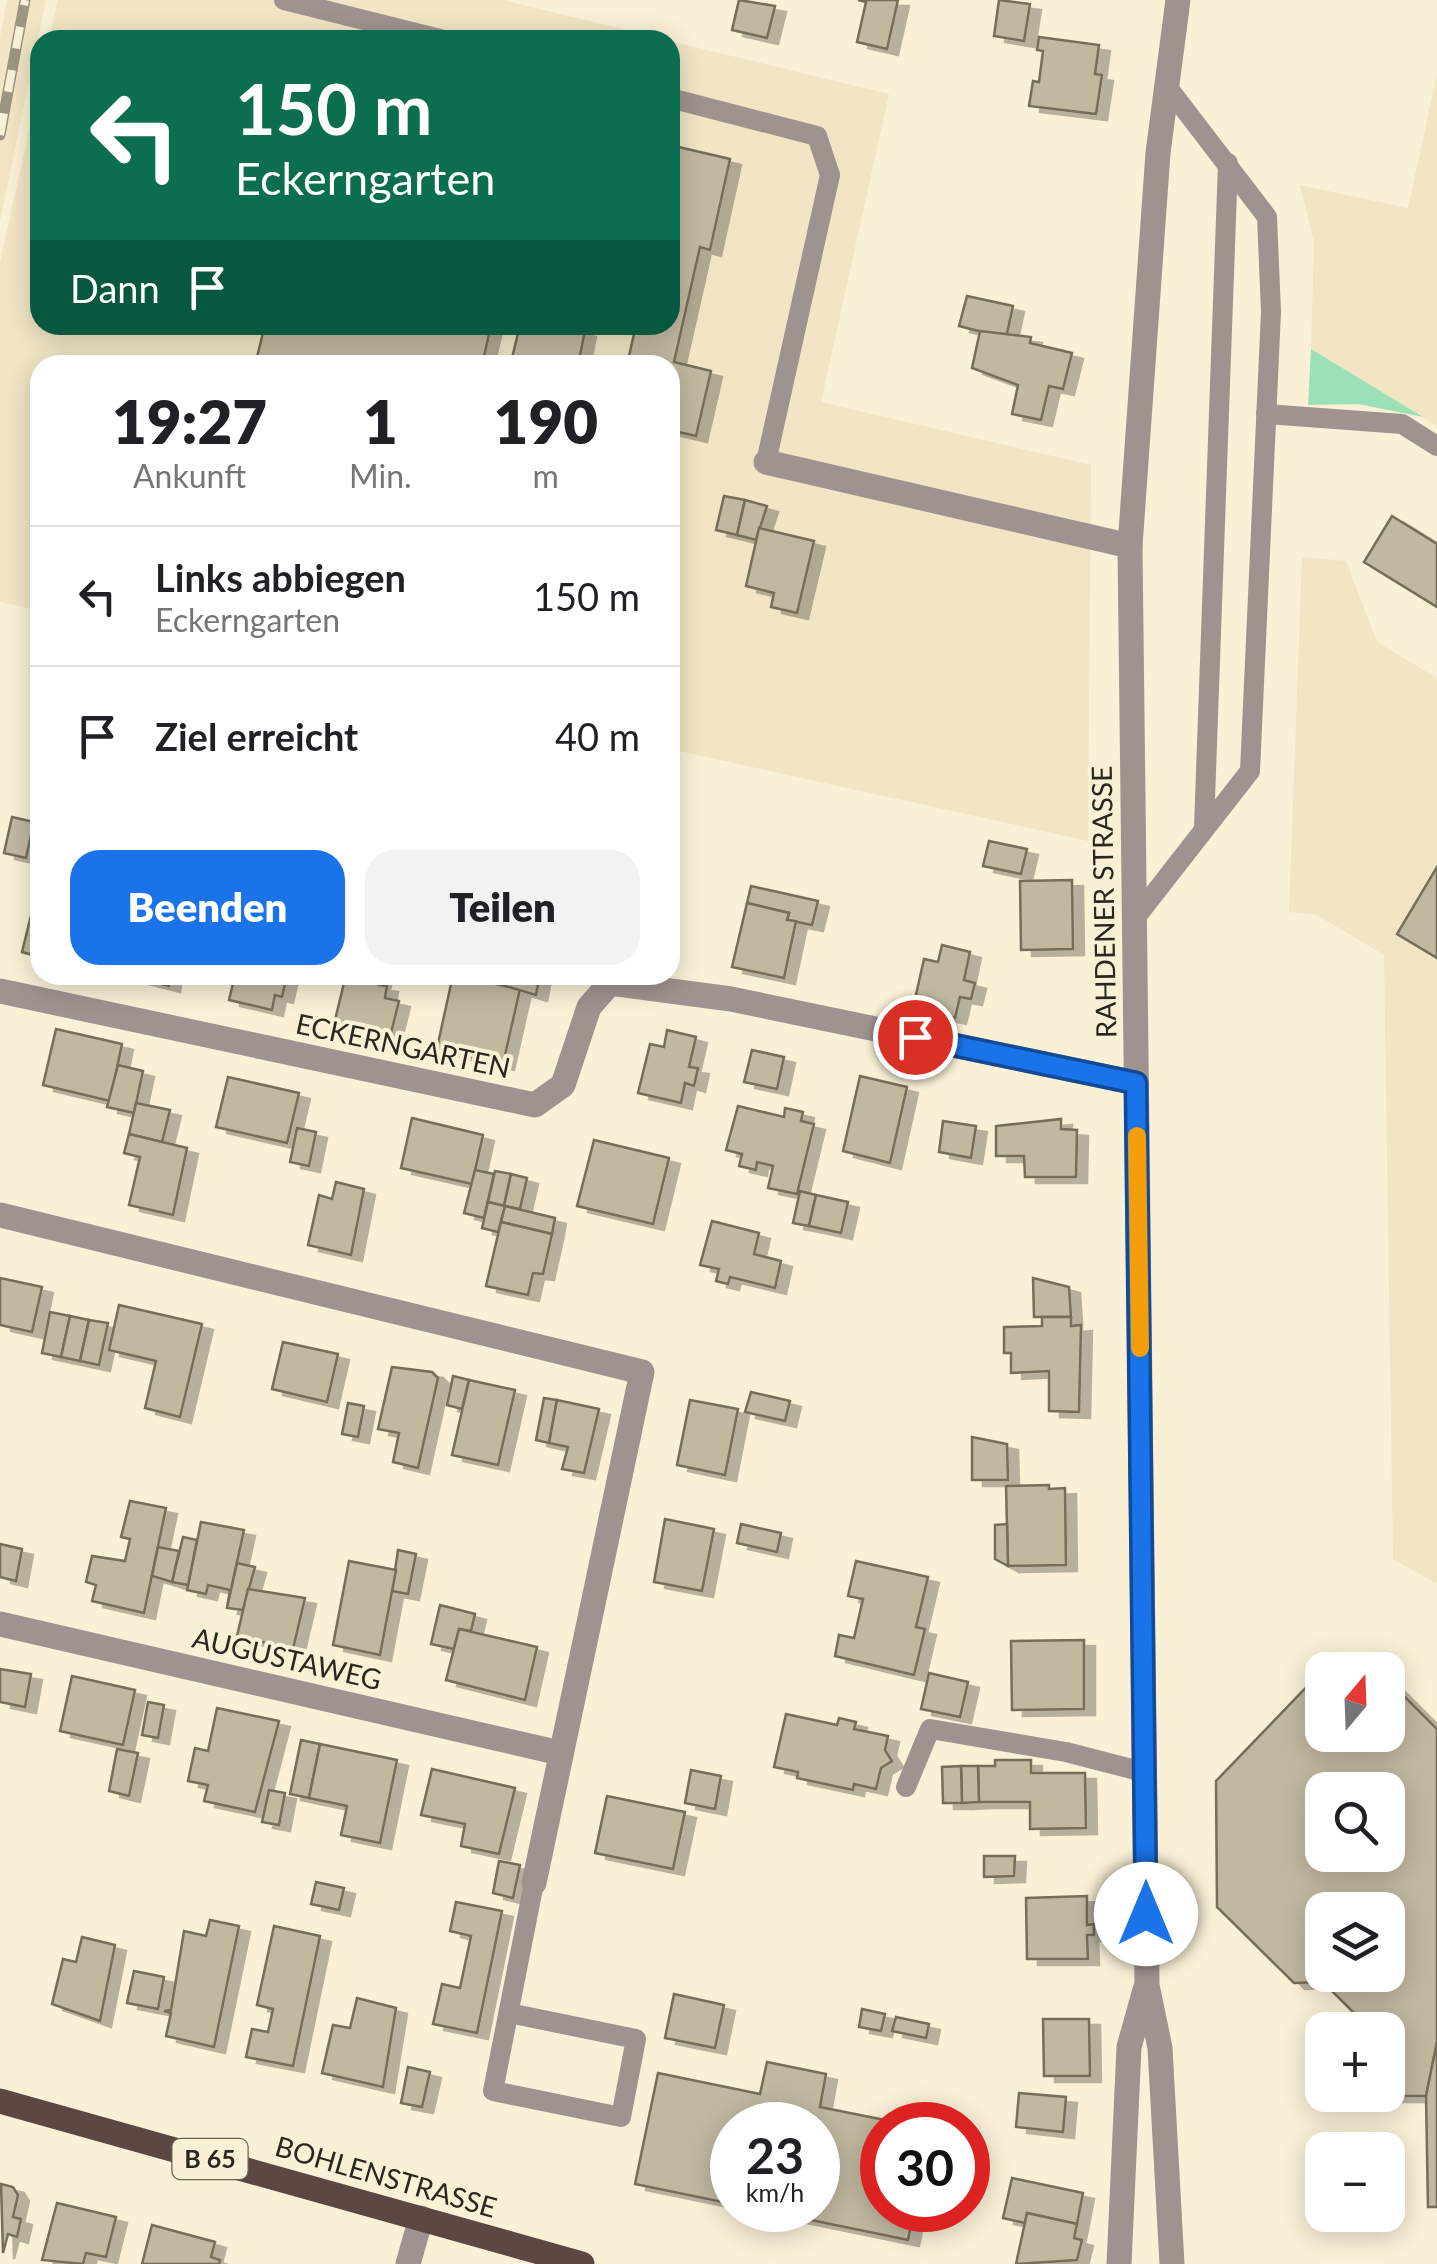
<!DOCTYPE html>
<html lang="de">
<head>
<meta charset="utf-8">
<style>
	:root { --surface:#fff; --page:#f2f2f2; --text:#202124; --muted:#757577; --line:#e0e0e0; --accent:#1a73e8 }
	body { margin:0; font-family:Lato,sans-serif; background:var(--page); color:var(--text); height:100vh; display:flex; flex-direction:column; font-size:38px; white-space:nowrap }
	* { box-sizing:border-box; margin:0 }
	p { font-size:32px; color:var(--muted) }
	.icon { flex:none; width:55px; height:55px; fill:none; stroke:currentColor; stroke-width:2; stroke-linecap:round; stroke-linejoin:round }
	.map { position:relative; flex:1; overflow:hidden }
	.details { position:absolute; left:30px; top:355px; width:650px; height:630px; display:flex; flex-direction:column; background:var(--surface); border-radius:30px; box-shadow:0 5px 25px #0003 }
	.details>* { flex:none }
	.guide { position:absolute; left:30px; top:30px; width:650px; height:305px; border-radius:30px; box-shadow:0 5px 25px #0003; background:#0b6e4f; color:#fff; overflow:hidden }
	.needle { width:65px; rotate:19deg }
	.controls { position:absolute; left:1305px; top:1652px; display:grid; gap:20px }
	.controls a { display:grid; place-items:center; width:100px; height:100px; border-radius:20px; background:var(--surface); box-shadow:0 5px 25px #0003; font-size:50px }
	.speed { position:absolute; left:710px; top:2102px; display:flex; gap:20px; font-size:50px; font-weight:700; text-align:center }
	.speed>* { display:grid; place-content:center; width:130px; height:130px; border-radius:50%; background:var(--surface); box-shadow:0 5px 25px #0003; line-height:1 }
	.speed small { font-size:25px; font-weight:400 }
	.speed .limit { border:15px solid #d22; background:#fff; color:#111 }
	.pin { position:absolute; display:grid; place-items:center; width:85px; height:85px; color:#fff; margin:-42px; border:5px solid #fff; border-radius:50%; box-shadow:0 2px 10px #0007 }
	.me { position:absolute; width:110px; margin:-55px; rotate:0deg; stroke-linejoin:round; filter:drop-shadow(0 0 8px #0008) }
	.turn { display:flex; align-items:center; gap:35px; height:210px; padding:0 40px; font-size:45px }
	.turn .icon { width:130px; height:130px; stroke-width:2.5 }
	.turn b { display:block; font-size:70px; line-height:85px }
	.then { display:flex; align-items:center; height:95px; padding:0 40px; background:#0003; gap:20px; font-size:38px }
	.eta { display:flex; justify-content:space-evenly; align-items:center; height:170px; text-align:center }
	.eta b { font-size:60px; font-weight:800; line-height:70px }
	.primary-button { display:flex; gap:20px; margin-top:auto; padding:20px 40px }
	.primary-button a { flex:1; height:115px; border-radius:30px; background:var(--accent); color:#fff; font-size:40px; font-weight:800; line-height:115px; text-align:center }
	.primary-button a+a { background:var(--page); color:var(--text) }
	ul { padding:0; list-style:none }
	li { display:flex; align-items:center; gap:30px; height:140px; padding:0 40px; border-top:2px solid var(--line) }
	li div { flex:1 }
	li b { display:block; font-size:38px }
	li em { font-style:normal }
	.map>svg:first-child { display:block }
</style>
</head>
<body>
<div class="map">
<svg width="1437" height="2264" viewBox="0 0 1437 2264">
	<defs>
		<filter id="shadow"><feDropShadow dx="11" dy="6" stdDeviation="0" flood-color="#0004"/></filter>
	</defs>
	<rect width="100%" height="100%" fill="#f9f0d6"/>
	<g fill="#f1e5c5">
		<polygon points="7,0 46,0 0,221 0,38"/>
		<polygon points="58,0 503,0 668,40 49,40"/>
		<polygon points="670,41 889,94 821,402 1091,465 1088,841 670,749 670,365 40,365 40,611 0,602 0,262 40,81 40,325 670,325"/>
		<polygon points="1437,74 1437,426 1311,349 1314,243 1300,185 1408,208"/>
		<polygon points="1302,557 1346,561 1377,642 1437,678 1437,1584 1393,1559 1384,955 1317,915 1289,912"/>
	</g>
	<polygon fill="#9ce1b6" points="1311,349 1423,417 1358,404 1308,405"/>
	<g fill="#c1b8a0" stroke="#766e58" stroke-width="2.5" fill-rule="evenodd" filter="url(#shadow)">
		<polygon points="739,0 775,6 767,38 732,30"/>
		<polygon points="858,0 898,0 887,49 857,42 866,2"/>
		<polygon points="999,0 1030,4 1024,41 994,36"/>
		<polygon points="1039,37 1099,45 1095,74 1102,75 1096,114 1029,106 1033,81 1039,82 1043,51 1037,50"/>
		<polygon points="670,145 730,159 710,250 700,247 674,362 711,371 696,436 670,430 670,365 627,365 636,325 670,325"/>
		<polygon points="967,296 1013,306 1006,338 959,326"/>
		<polygon points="265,325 489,325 491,326 482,365 255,365"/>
		<polygon points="520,325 558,325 585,331 578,365 541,365 512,358"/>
		<polygon points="980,331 1031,337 1030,343 1072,353 1063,389 1049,386 1041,420 1012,414 1018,385 972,368"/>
		<polygon points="724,496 745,500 737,535 716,530"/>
		<polygon points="745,500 767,506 756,540 737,535"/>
		<polygon points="1392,516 1437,544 1437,607 1364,562"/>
		<polygon points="759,528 814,541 797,613 771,607 774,593 746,586"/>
		<polygon points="12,817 34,822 26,858 4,853"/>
		<polygon points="989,841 1027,849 1021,874 983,866"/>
		<polygon points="1437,867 1437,958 1397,934"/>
		<polygon points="1072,880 1073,949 1021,950 1020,881"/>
		<polygon points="751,886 818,901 812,925 787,920 789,913 747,903"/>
		<polygon points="38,887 40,887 40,957 22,952"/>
		<polygon points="747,903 789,913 787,920 796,921 784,978 732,967"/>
		<polygon points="942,945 970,952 964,980 975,983 971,999 960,997 955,1018 913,1008 924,959 938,962"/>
		<polygon points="126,975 171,975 169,986"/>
		<polygon points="235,975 287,975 282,997 275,995 272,1010 229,1000"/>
		<polygon points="346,975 381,975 379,985 387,986 385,998 399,1001 390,1037 334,1024"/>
		<polygon points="453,975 520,989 503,1064 437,1048"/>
		<polygon points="497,975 540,975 536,995 495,983"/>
		<polygon points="56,1029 122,1044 110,1101 43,1085"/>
		<polygon points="667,1030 696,1037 689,1067 698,1068 694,1086 685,1083 681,1103 638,1093 650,1044 664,1047"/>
		<polygon points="752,1050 784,1057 777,1089 744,1082"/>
		<polygon points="118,1065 143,1071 134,1113 107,1107"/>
		<polygon points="860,1076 907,1087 890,1163 843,1151"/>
		<polygon points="228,1077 299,1093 287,1143 216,1127"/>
		<polygon points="136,1103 170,1110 162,1142 129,1134"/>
		<polygon points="738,1106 784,1117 785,1108 803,1112 801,1121 814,1124 797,1194 768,1188 773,1166 757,1162 756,1170 739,1166 742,1154 726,1150"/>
		<polygon points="412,1118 483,1135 472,1184 401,1168"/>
		<polygon points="1061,1119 1061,1129 1077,1130 1076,1177 1025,1177 1024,1156 996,1156 996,1126"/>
		<polygon points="943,1121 976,1126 971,1158 939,1152"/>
		<polygon points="297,1128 316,1132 309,1166 290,1162"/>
		<polygon points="129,1134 187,1148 173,1215 129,1205 140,1157 124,1153"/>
		<polygon points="594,1140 669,1158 653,1224 577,1206"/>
		<polygon points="475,1170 494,1174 484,1218 464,1213"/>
		<polygon points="495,1171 511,1174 504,1206 488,1202"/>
		<polygon points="511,1174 527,1178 520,1209 504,1206"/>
		<polygon points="336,1182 364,1189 351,1255 308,1245 319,1195 332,1199"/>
		<polygon points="800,1191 816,1195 809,1226 793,1223"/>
		<polygon points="816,1195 848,1202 841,1233 809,1226"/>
		<polygon points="488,1202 505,1206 498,1232 482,1228"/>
		<polygon points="505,1206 555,1218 552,1234 501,1222"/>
		<polygon points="712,1221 759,1233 754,1254 781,1261 775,1288 730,1277 728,1284 716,1281 719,1269 700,1265"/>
		<polygon points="501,1222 552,1234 543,1274 533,1273 528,1295 486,1286"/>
		<polygon points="0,1278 42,1287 32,1332 0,1325"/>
		<polygon points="1033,1278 1069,1287 1071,1317 1034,1317"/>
		<polygon points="119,1305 202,1324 180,1417 145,1408 156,1361 109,1350"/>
		<polygon points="50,1312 70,1316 61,1357 42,1353"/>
		<polygon points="70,1316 89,1320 80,1361 61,1357"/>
		<polygon points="1042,1317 1071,1317 1071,1326 1081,1325 1079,1412 1049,1411 1049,1371 1011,1373 1011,1353 1004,1353 1004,1327 1042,1326"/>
		<polygon points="89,1320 108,1323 99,1365 80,1361"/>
		<polygon points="283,1342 338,1354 327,1402 272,1389"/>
		<polygon points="392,1367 432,1372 438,1378 418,1468 393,1462 399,1433 378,1429"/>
		<polygon points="453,1376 469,1380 462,1409 447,1405"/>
		<polygon points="469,1380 515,1390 498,1465 452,1455"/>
		<polygon points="751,1392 790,1401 785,1421 745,1412"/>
		<polygon points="544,1398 557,1400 549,1443 536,1440"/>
		<polygon points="557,1400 599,1409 584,1473 562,1469 568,1447 549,1443"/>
		<polygon points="690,1400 738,1409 725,1475 677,1465"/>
		<polygon points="348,1403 364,1406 358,1437 342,1434"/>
		<polygon points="972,1437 1007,1444 1008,1480 972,1480"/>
		<polygon points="1049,1485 1049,1489 1065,1488 1066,1565 1008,1566 1006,1486"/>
		<polygon points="130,1501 166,1508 144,1613 92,1601 96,1585 86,1582 92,1556 125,1561 130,1539 121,1537"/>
		<polygon points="665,1519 714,1529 702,1591 654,1582"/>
		<polygon points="201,1522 244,1530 227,1608 230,1590 208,1585 206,1594 187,1590"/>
		<polygon points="741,1524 781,1533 777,1552 737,1543"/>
		<polygon points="1007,1524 1008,1566 995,1559 995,1525"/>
		<polygon points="183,1537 197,1540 188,1585 172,1582"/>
		<polygon points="0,1544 22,1549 16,1581 0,1577"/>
		<polygon points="158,1547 179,1551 172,1582 152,1576"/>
		<polygon points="398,1550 416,1554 408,1594 392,1591"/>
		<polygon points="349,1561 396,1570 380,1655 333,1645"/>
		<polygon points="856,1561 928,1577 916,1627 925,1629 914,1675 835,1656 839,1635 854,1638 863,1599 848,1596"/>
		<polygon points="237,1563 255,1567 243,1610 227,1608"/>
		<polygon points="248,1589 305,1598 293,1649 237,1636"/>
		<polygon points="440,1605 475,1614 471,1631 459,1629 454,1649 431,1644"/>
		<polygon points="459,1629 537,1647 525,1700 446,1680"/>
		<polygon points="1084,1640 1084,1709 1012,1710 1011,1641"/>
		<polygon points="0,1669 31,1674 25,1707 0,1702"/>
		<polygon points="929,1673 968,1682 960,1717 921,1709"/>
		<path d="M1320 1673 1322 1735H1388V1680L1437 1729V2042L1426 2096H1379L1388 2095V2030H1371L1323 1982 1294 1983 1217 1907 1216 1781ZM1322 1790H1388V1855H1322ZM1322 1910H1388V1975H1322Z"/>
		<polygon points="72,1676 135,1690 123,1745 60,1731"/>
		<polygon points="148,1702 164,1705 158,1738 142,1735"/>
		<polygon points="217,1708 279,1721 255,1812 204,1801 208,1785 188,1781 195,1748 208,1751"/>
		<polygon points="786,1714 837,1725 839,1718 856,1722 854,1729 888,1736 885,1750 892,1761 881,1768 876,1789 854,1784 853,1790 797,1778 798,1772 774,1767"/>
		<polygon points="301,1740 320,1744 309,1798 290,1794"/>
		<polygon points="320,1744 397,1760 380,1843 341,1835 347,1806 309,1798"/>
		<polygon points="117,1749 138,1753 129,1796 109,1791"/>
		<polygon points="995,1760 1031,1760 1031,1773 1085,1773 1086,1828 1030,1829 1030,1802 979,1802 978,1766 995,1766"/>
		<polygon points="961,1766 978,1766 979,1802 962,1803"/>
		<polygon points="961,1766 962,1803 943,1803 942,1767"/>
		<polygon points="432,1769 515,1788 499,1854 461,1846 465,1824 421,1815"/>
		<polygon points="691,1770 721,1776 715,1809 685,1803"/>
		<polygon points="269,1790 285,1793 279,1825 262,1822"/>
		<polygon points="607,1796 685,1812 673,1869 595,1853"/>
		<polygon points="984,1856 1015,1856 1014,1876 984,1877"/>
		<polygon points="499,1861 520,1865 513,1898 493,1893"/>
		<polygon points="316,1882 344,1888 339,1910 311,1904"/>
		<polygon points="1087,1896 1087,1925 1094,1924 1094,1935 1087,1935 1088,1959 1027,1959 1026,1898"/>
		<polygon points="456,1902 502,1911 477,2033 433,2024 442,1984 460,1988 471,1936 450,1931"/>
		<polygon points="210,1920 239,1926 214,2047 166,2036 171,2013 164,2011 171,2010 184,1931 206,1936"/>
		<polygon points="274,1926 320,1936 293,2066 246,2057 252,2029 268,2032 273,2009 257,2005"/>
		<polygon points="82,1937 115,1945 100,2021 52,2004 63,1959 76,1962"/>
		<polygon points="134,1971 164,1977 158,2009 127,2003"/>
		<polygon points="674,1994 724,2005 715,2048 665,2038"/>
		<polygon points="357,1998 396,2008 383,2087 322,2073 333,2025 350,2028"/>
		<polygon points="862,2009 885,2014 881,2031 859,2027"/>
		<polygon points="896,2017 929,2024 926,2038 892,2031"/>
		<polygon points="1043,2019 1089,2019 1090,2076 1044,2076"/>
		<polygon points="1437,2042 1437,2207 1428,2207 1426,2096"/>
		<polygon points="767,2062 826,2074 820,2107 910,2125 882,2125 882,2210 914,2210 908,2240 762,2210 818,2210 818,2125 732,2125 732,2204 635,2184 658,2073 760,2094"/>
		<polygon points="408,2067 430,2072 422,2107 401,2103"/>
		<polygon points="1019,2093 1066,2097 1063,2132 1016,2127"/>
		<polygon points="1012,2178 1083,2193 1077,2224 1027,2213 1025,2223 1003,2218"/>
		<polygon points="1,2184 13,2187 18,2195 13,2217 21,2219 17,2237 8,2234 3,2253"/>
		<polygon points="57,2203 116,2217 106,2257 86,2253 83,2264 42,2260"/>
		<polygon points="1027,2213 1077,2224 1074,2238 1082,2240 1077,2260 1016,2264"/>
		<polygon points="152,2225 215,2242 211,2257 220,2260 219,2264 142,2264"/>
	</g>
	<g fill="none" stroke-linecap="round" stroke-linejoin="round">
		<g stroke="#9f938f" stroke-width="20">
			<polyline points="284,0 444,40"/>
			<polyline points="670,98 817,136 830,175 766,462"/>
			<polyline points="1266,414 1402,424 1437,446"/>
			<polyline points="1204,827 1228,163"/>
			<polyline points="1136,917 1250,771 1271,312 1267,217 1166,85"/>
			<polyline points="906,1787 930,1729 1066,1752 1147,1773"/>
			<polyline points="509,2013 636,2039 621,2117 493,2091 534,1883"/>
		</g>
		<g stroke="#9f938f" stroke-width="25">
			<polyline points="766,462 1130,546"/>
			<polyline points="0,991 535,1105 563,1085 589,1007 610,983 731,999 1136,1083"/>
			<polyline points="0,1215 642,1372 534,1883"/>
			<polyline points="0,1624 560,1753"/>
			<polyline points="408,2264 421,2218"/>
			<polyline points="1119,2264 1129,2047 1145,1990"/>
			<polyline points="1172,2264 1160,2048 1147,1985 1130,546 1158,153 1178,0"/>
		</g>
		<polyline stroke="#5c4842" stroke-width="25" points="0,2101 582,2264"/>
		<defs>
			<polyline id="rail" points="0,135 25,0"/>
		</defs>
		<use href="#rail" stroke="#9b9582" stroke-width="11"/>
		<use href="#rail" stroke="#f9f0d6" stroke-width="8" stroke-dasharray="22" stroke-linecap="butt"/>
	</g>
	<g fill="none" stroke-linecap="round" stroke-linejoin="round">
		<defs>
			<polyline id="route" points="915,1037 1136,1083 1146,1914"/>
		</defs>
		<use href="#route" stroke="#114b97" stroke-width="25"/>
		<use href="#route" stroke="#1a73e8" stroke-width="18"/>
		<polyline stroke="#f59e0b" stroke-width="18" points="1137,1136 1140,1348"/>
	</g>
	<g text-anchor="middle" stroke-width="8" stroke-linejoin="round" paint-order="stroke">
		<rect fill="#f9f0d6" stroke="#686354" stroke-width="2.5" x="172.5" y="2139" width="75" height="40" rx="8"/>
		<g font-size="25" font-weight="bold" fill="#2a271d">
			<text x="210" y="2168">B 65</text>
		</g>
		<g font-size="28" fill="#2a271d" stroke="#f9f0d6">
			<text transform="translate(1104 902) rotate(-91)" y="10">RAHDENER STRASSE</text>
			<text transform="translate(403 1046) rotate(12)" y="10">ECKERNGARTEN</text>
			<text transform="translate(287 1659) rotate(13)" y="10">AUGUSTAWEG</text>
			<text transform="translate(386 2177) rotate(16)" y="10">BOHLENSTRASSE</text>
		</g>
	</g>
</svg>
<div class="controls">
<a><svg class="needle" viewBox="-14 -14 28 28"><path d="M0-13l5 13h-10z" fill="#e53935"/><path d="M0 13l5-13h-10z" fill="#757577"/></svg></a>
<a><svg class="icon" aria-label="search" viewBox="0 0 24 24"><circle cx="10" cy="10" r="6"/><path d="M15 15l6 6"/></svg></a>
<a><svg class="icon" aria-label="layers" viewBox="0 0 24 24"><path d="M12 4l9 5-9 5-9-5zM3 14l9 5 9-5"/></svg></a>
<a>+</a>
<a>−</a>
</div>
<div class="speed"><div>23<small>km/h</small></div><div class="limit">30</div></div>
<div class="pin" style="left:915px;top:1037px;background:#d93025"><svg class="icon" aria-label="arrive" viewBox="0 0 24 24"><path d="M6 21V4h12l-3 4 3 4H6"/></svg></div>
<svg class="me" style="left:1146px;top:1914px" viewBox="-20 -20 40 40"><circle r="19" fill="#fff"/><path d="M0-13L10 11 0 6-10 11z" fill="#1a73e8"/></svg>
<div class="guide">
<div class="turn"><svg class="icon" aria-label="left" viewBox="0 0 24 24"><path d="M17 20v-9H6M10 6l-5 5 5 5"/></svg><div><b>150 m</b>Eckerngarten</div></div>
<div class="then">Dann<svg class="icon" aria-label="arrive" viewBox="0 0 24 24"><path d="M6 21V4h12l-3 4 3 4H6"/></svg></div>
</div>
<section class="details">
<div class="eta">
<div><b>19:27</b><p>Ankunft</p></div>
<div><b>1</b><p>Min.</p></div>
<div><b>190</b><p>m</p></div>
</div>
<ul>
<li><svg class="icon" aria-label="left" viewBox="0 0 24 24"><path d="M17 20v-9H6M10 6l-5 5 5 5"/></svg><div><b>Links abbiegen</b><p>Eckerngarten</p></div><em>150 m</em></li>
<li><svg class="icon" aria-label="arrive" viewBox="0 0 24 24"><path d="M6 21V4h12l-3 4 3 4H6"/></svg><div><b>Ziel erreicht</b></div><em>40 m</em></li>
</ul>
<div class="primary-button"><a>Beenden</a><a>Teilen</a></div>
</section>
</div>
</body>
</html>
